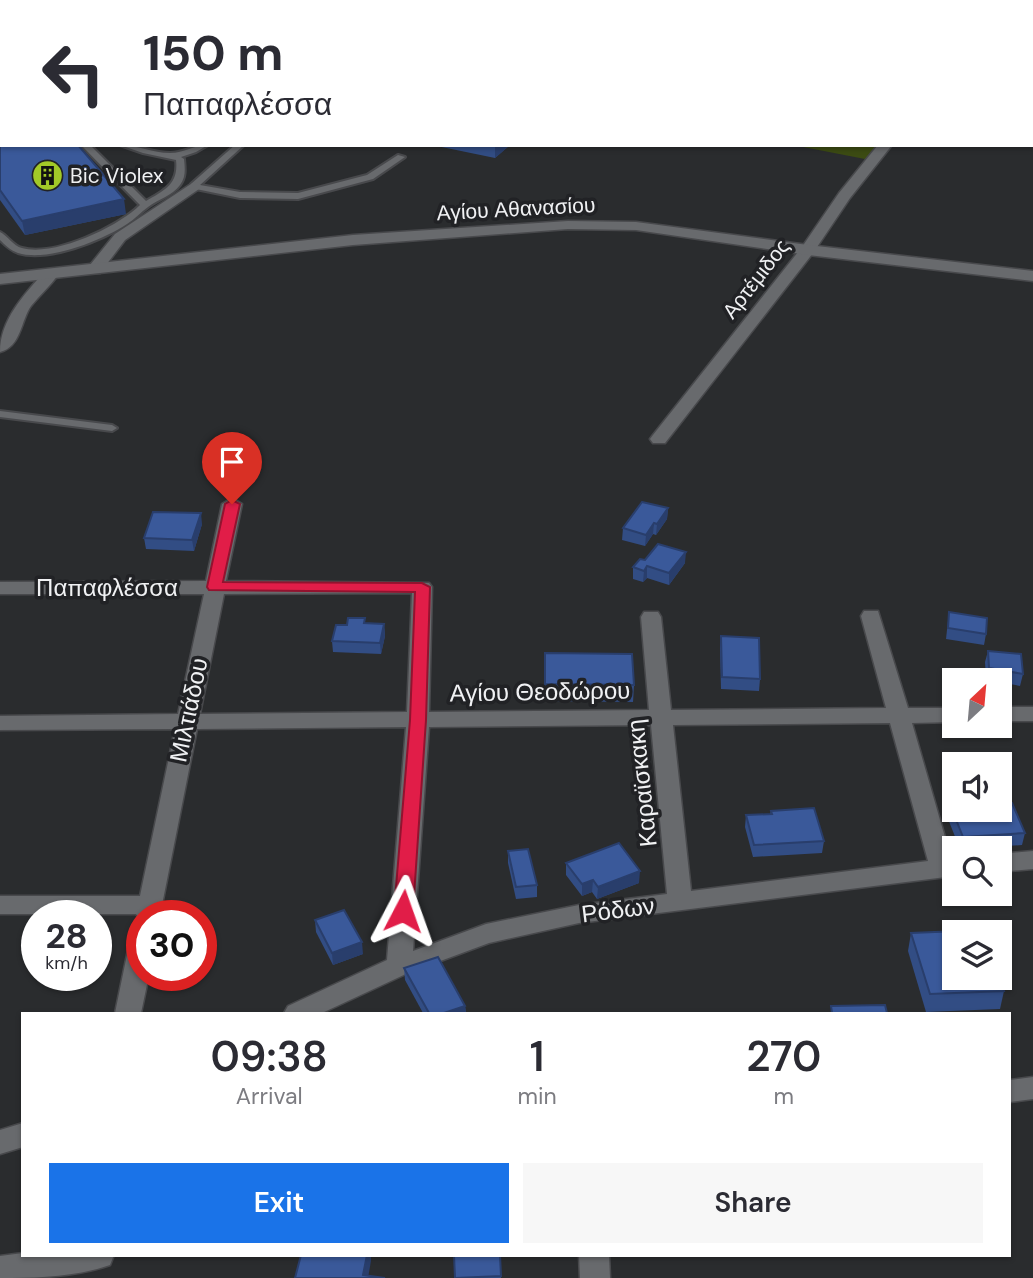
<!DOCTYPE html>
<html lang="en">
<head>
<meta charset="utf-8">
<style>
	:root { --surface:#fff; --page:#f7f7f7; --text:#2b2b33; --muted:#7c7c81; --accent:#1a73e8 }
	body { margin:0; font-family:"DM Sans",sans-serif; background:var(--page); color:var(--text); height:100vh; display:flex; flex-direction:column; font-size:26px; white-space:nowrap }
	* { box-sizing:border-box; margin:0 }
	p { font-size:23px; color:var(--muted) }
	.icon { flex:none; width:38px; height:38px; fill:none; stroke:currentColor; stroke-width:2; stroke-linecap:round; stroke-linejoin:round }
	.map { position:relative; flex:1; overflow:hidden }
	.panel { position:absolute; left:21px; top:1012px; width:990px; height:245px; display:flex; flex-direction:column; background:var(--surface); border-radius:0px; box-shadow:0 2px 5px #0004 }
	.panel>* { flex:none }
	.banner { position:absolute; left:0px; top:0px; width:1034px; height:147px; box-shadow:0 2px 5px #0004; background:#fff; color:var(--text); overflow:hidden }
	.needle { width:46px; rotate:26deg }
	.buttons { position:absolute; left:942px; top:668px; display:grid; gap:14px }
	.buttons a { display:grid; place-items:center; width:70px; height:70px; border-radius:0px; background:var(--surface); box-shadow:0 2px 5px #0004; font-size:35px }
	.speed { position:absolute; left:21px; top:900px; display:flex; gap:14px; font-size:35px; font-weight:700; text-align:center }
	.speed>* { display:grid; place-content:center; width:91px; height:91px; border-radius:50%; background:var(--surface); box-shadow:0 2px 5px #0004; line-height:1 }
	.speed small { font-size:18px; font-weight:400 }
	.speed .limit { border:10px solid #d22; background:#fff; color:#111 }
	.pin { position:absolute; display:grid; place-items:center; width:60px; height:60px; color:#fff; margin:-72px -30px; border-radius:50% 50% 50% 0; rotate:-45deg; box-shadow:0 0 7px #0007 }
	.pin .icon { rotate:45deg }
	.me { position:absolute; width:77px; margin:-38px; rotate:4deg; stroke-linejoin:round; filter:drop-shadow(0 0 5px #0008) }
	.turn { display:flex; align-items:center; gap:24px; height:147px; padding:0 28px; font-size:32px }
	.turn .icon { width:91px; height:91px; stroke-width:2.5 }
	.turn b { display:block; font-size:49px; line-height:60px }
	.eta { display:flex; justify-content:space-evenly; align-items:center; height:119px; text-align:center }
	.eta b { font-size:42px; font-weight:600; line-height:49px }
	.button { display:flex; gap:14px; margin-top:auto; padding:14px 28px }
	.button a { flex:1; height:80px; border-radius:0px; background:var(--accent); color:#fff; font-size:28px; font-weight:600; line-height:80px; text-align:center }
	.button a+a { background:var(--page); color:var(--text) }
	.map>svg:first-child { display:block }
</style>
</head>
<body>
<div class="map">
<svg width="1033" height="1278" viewBox="0 0 1033 1278">
	<rect width="100%" height="100%" fill="#2a2c2e"/>
	<polygon fill="#3c4b13" points="793,145 881,145 870,160"/>
	<g fill="none" stroke-linecap="round" stroke-linejoin="round">
		<defs>
			<g id="lane">
				<polygon points="268,0 274,0 275,2 268,2"/>
				<polygon points="501,0 509,0 511,2 502,2"/>
				<rect x="0" y="100" width="2" height="5"/>
				<path d="M81 145H90L146 201C164 191 179 184 176 160L143 153 120 145C137 145 153 153 170 153 184 153 194 145 208 145L196 152 181 157 184 159C185 169 186 177 180 185 172 196 158 199 148 207 141 212 135 219 127 224 101 241 48 262 18 253 10 250 5 245 0 240V232C8 236 13 246 22 248 54 257 118 227 140 205Z"/>
				<polygon points="235,145 244,145 200,185 240,192 298,193 367,175 398,155 405,157 373,179 298,199 240,198 191,188 191,184"/>
				<polygon points="0,411 112,425 117,428 112,431 0,417"/>
			</g>
			<g id="street">
				<rect x="1032" y="19" width="1" height="8"/>
				<polygon points="878,145 892,145 850,198 813,253 665,443 653,443 650,439 653,435 802,247 839,193"/>
				<polygon points="194,182 199,183 201,186 199,189 125,240 100,273 88,273 86,270 115,234"/>
				<path d="M50 270 58 275C50 286 40 295 31 306 21 320 21 347 0 352 0 320 24 295 44 272Z"/>
				<path d="M232 498 242 504 226 581 429 583 432 587 429 712 649 710 641 617 644 612H658L661 617 671 710 886 708 861 616 864 611H878L908 708H954V722L912 723 951 858H954V876L579 923 489 943 408 973 322 1013H284L288 1006 387 960 406 727 197 729 160 915H142V922L136 914H0V896H140L175 729 0 730V716L178 714 204 594H0V582L206 581 222 504ZM412 593 407 712 200 714 224 594ZM890 723 928 861 691 891 673 725ZM651 725 667 894 579 905 486 924 413 951 429 727Z"/>
				<rect x="999" y="707" width="34" height="14"/>
				<polygon points="1033,851 1033,869 999,872 999,854"/>
				<polygon points="142,935 142,975 149,975 141,1013 115,1013 129,945 133,938"/>
				<polygon points="23,1123 23,1147 0,1154 0,1130"/>
				<polygon points="579,1255 609,1255 610,1278 580,1278"/>
			</g>
			<g id="secondary">
				<polygon points="568,221 636,222 808,245 1033,271 1033,281 808,255 636,230 568,229 353,245 0,284 0,274 353,235"/>
				<polygon points="1033,1077 1033,1099 1010,1102 1010,1080"/>
				<path d="M23 1253V1255H114L110 1265C76 1277 36 1278 0 1278V1256Z"/>
			</g>
		</defs>
		<use href="#lane" stroke="#48494c" stroke-width="4"/>
		<use href="#street" stroke="#48494c" stroke-width="3"/>
		<use href="#secondary" stroke="#48494c" stroke-width="3"/>
		<polyline stroke="#959698" stroke-width="2" stroke-dasharray="1 3.5" stroke-linecap="butt" points="898,0 907,2"/>
		<use href="#lane" fill="#686a6d" fill-rule="evenodd"/>
		<use href="#street" fill="#686a6d" fill-rule="evenodd"/>
		<use href="#secondary" fill="#686a6d" fill-rule="evenodd"/>
		<g stroke="#b6b8ba" stroke-width="3.5" stroke-dasharray="9 4.5" stroke-linecap="butt">
			<polyline points="787,0 798,2"/>
			<polyline points="806,0 818,2"/>
		</g>
	</g>
	<g fill="#324d84">
		<polygon points="0,137 126,214 25,235 0,200"/>
		<polygon points="432,145 510,145 495,158"/>
		<polygon points="668,508 667,519 656,535 653,534 645,546 622,540 623,528"/>
		<polygon points="202,524 194,551 146,549 144,538"/>
		<polygon points="645,560 685,563 669,585 647,578 643,582 633,579 633,567"/>
		<polygon points="949,612 986,634 984,645 946,639"/>
		<polygon points="365,623 384,624 385,636 381,654 333,652 332,641 347,625"/>
		<polygon points="721,636 760,679 759,691 721,689 720,648"/>
		<polygon points="988,651 1023,674 1020,686 999,682 999,681 986,679 985,662"/>
		<polygon points="545,653 634,685 633,702 544,701"/>
		<polygon points="951,807 1025,833 1022,845 960,849 948,819"/>
		<polygon points="771,811 824,841 822,853 753,857 745,827 746,815 770,814"/>
		<polygon points="508,851 537,885 537,897 516,899 508,863"/>
		<polygon points="566,863 639,883 597,899 592,892 582,896 566,875"/>
		<polygon points="315,920 363,954 333,965 316,932"/>
		<polygon points="911,933 1004,991 1000,1009 926,1012 908,951"/>
		<polygon points="404,968 465,1006 466,1013 423,1013 405,980"/>
		<polygon points="500,1255 501,1278 455,1278"/>
	</g>
	<g fill="#293e6c">
		<polygon points="495,145 510,145 495,158"/>
		<polygon points="124,199 126,214 25,235 22,221"/>
		<polygon points="668,508 667,519 656,535 657,524"/>
		<polygon points="201,513 202,524 194,551 192,540"/>
		<polygon points="654,523 653,534 645,546 646,535"/>
		<polygon points="686,552 685,563 669,585 669,573"/>
		<polygon points="647,566 647,578 643,582 644,571"/>
		<polygon points="384,624 385,636 381,654 380,643"/>
		<polygon points="640,871 639,883 597,899 598,887"/>
		<polygon points="593,880 592,892 582,896 582,884"/>
		<polygon points="362,942 363,954 333,965 332,953"/>
		<polygon points="465,1006 466,1013 444,1013"/>
		<polygon points="367,1255 371,1255 371,1261 368,1278 363,1275"/>
	</g>
	<g fill="#3a599a" stroke="#293e6c" stroke-width="2">
		<polygon points="133,0 203,0 206,2 126,2"/>
		<polygon points="588,0 700,0 698,2 586,2"/>
		<polygon points="0,137 2,137 2,145 78,145 124,199 22,221 0,190"/>
		<polygon points="642,502 668,508 657,524 654,523 646,535 623,528"/>
		<polygon points="153,512 201,513 192,540 144,538"/>
		<polygon points="658,544 686,552 669,573 647,566 644,571 633,567 640,559 645,560"/>
		<polygon points="949,612 987,618 986,634 948,628"/>
		<polygon points="348,618 365,618 364,623 384,624 380,643 332,641 336,625 347,625"/>
		<polygon points="721,636 759,638 760,679 722,677"/>
		<polygon points="988,651 1021,654 1023,674 989,668"/>
		<polygon points="545,653 632,654 634,685 545,684"/>
		<polygon points="1012,803 1025,833 963,837 951,807 954,807 954,810 999,810 999,804"/>
		<polygon points="814,808 824,841 754,845 746,815 772,814 771,811"/>
		<polygon points="619,843 640,871 598,887 593,880 582,884 566,863"/>
		<polygon points="528,849 537,885 516,887 508,851"/>
		<polygon points="344,910 362,942 332,953 315,920"/>
		<polygon points="983,930 984,933 954,933 954,978 999,978 999,976 1004,991 930,994 911,933"/>
		<polygon points="438,957 465,1006 444,1013 429,1013 404,968"/>
		<polygon points="885,1005 887,1013 832,1013 831,1006"/>
		<polygon points="301,1255 367,1255 363,1275 385,1278 295,1278"/>
		<polygon points="454,1255 500,1255 501,1276 455,1278"/>
	</g>
	<polygon fill="#e11d48" stroke="#92132f" stroke-width="2" points="232,500 240,504 223,582 422,583 430,587 426,720 413,911 410,916 396,916 394,911 410,720 415,592 209,590 207,587 225,504"/>
	<defs>
		<symbol id="building-disc" viewBox="-11 -11 22 22"><circle r="9.5" fill="#a2c928" stroke="#212225"/><path d="M-4-6H4V6H1V3H-1V6H-4ZM-2.5-4.3h1.7v1.8h-1.7ZM.8-4.3h1.7v1.8H.8ZM-2.5-1h1.7V.8h-1.7ZM.8-1h1.7V.8H.8Z" fill="#111"/></symbol>
	</defs>
	<g fill-rule="evenodd">
		<use href="#building-disc" x="30" y="158" width="35" height="35"/>
	</g>
	<g text-anchor="middle" stroke-width="7" stroke-linejoin="round" paint-order="stroke">
		<g font-size="21" fill="#f0f1f3" stroke="#212225" text-anchor="start">
			<text x="70" y="183">Bic Violex</text>
		</g>
		<g font-size="21" fill="#f0f1f3" stroke="#212225">
			<text transform="translate(516 209) rotate(-3)" y="7">Αγίου Αθανασίου</text>
			<text transform="translate(756 279) rotate(-52)" y="7">Αρτέμιδος</text>
		</g>
		<g font-size="24" fill="#f0f1f3" stroke="#212225">
			<text x="107" y="596">Παπαφλέσσα</text>
			<text transform="translate(540 692) rotate(-1)" y="8">Αγίου Θεοδώρου</text>
			<text transform="translate(189 710) rotate(-78)" y="8">Μιλτιάδου</text>
			<text transform="translate(642 783) rotate(-96)" y="8">Καραϊσκακη</text>
			<text transform="translate(618 910) rotate(-7)" y="8">Ρόδων</text>
		</g>
	</g>
</svg>
<div class="buttons">
<a><svg class="needle" viewBox="-14 -14 28 28"><path d="M0-13l5 13h-10z" fill="#e53935"/><path d="M0 13l5-13h-10z" fill="#7c7c81"/></svg></a>
<a><svg class="icon" aria-label="sound" viewBox="0 0 24 24"><path d="M4 9h4l5-4v14l-5-4H4zM17 9q2 3 0 6"/></svg></a>
<a><svg class="icon" aria-label="search" viewBox="0 0 24 24"><circle cx="10" cy="10" r="6"/><path d="M15 15l6 6"/></svg></a>
<a><svg class="icon" aria-label="layers" viewBox="0 0 24 24"><path d="M12 4l9 5-9 5-9-5zM3 14l9 5 9-5"/></svg></a>
</div>
<div class="speed"><div>28<small>km/h</small></div><div class="limit">30</div></div>
<div class="pin" style="left:232px;top:504px;background:#d93025"><svg class="icon" aria-label="arrive" viewBox="0 0 24 24"><path d="M6 21V4h12l-3 4 3 4H6"/></svg></div>
<svg class="me" style="left:403px;top:911px" viewBox="-20 -20 40 40"><path d="M0-17L14 15 0 8-14 15z" fill="#e11d48" stroke="#fff" stroke-width="4"/></svg>
<div class="banner">
<div class="turn"><svg class="icon" aria-label="left" viewBox="0 0 24 24"><path d="M17 20v-9H6M10 6l-5 5 5 5"/></svg><div><b>150 m</b>Παπαφλέσσα</div></div>
</div>
<section class="panel">
<div class="eta">
<div><b>09:38</b><p>Arrival</p></div>
<div><b>1</b><p>min</p></div>
<div><b>270</b><p>m</p></div>
</div>
<div class="button"><a>Exit</a><a>Share</a></div>
</section>
</div>
</body>
</html>
